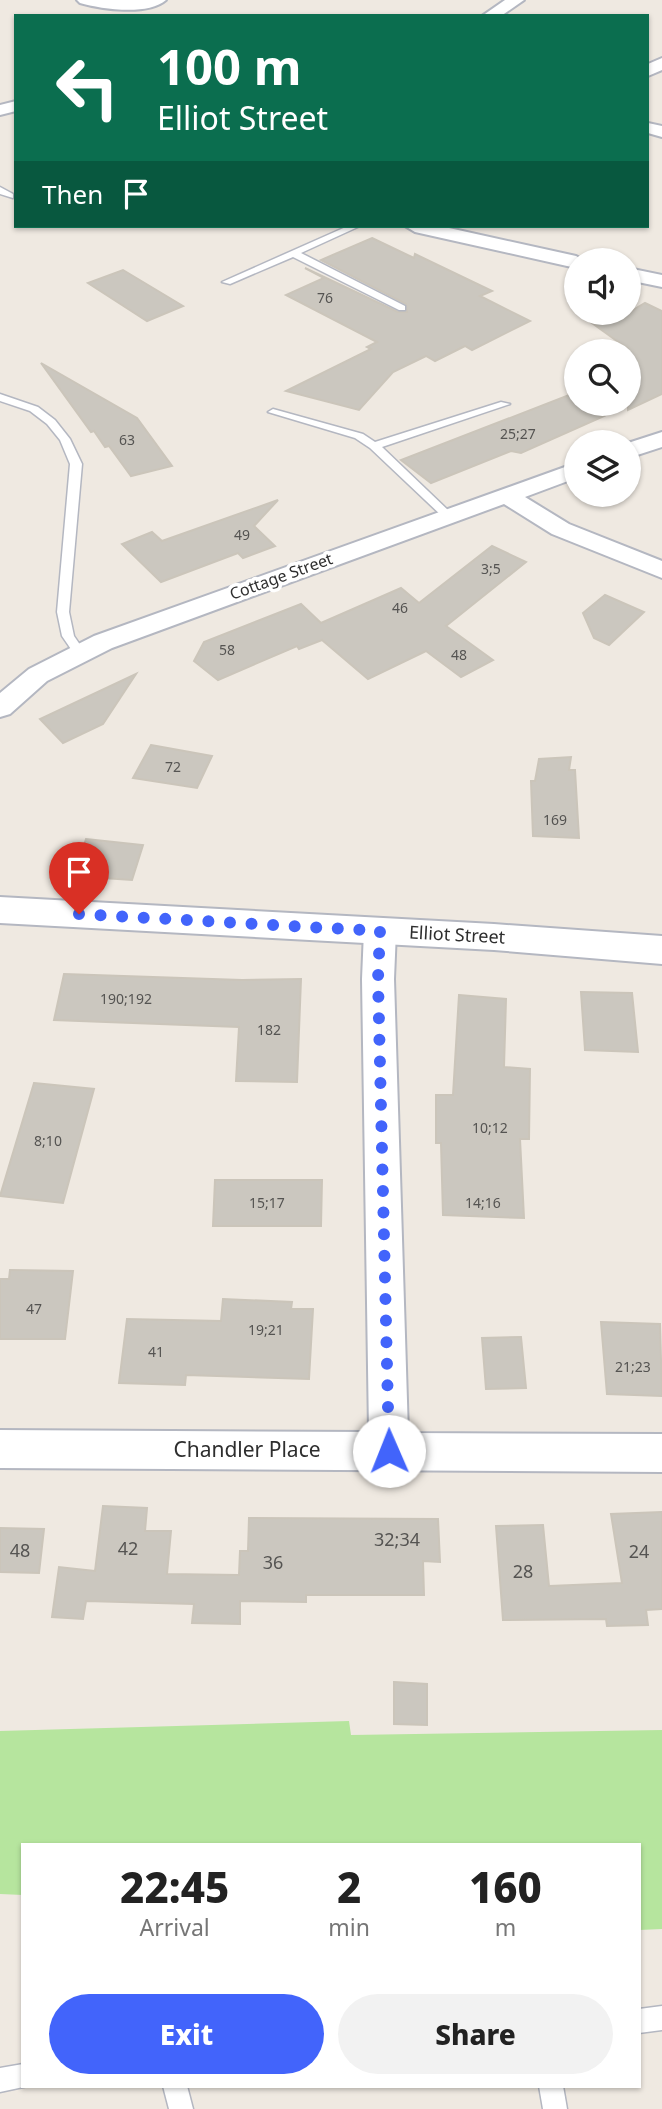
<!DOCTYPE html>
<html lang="en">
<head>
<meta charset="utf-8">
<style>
	:root { --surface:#fff; --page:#f2f2f2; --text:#222; --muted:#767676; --accent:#4264fb }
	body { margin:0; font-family:"Noto Sans",sans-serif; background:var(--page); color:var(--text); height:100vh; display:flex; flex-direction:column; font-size:26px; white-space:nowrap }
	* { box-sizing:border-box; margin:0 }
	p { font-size:23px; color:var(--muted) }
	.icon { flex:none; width:38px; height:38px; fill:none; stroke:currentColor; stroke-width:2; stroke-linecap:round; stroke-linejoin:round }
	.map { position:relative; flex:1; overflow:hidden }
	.panel { position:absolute; left:21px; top:1843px; width:620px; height:245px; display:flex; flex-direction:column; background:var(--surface); border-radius:0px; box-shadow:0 2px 5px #0004 }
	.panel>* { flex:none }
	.hud { position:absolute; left:14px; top:14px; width:635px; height:214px; border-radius:0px; box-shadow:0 2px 5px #0004; background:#0b6e4f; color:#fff; overflow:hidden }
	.tools { position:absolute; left:564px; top:248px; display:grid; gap:14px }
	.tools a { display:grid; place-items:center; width:77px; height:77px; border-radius:50%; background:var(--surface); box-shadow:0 2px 5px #0004; font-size:35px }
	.pin { position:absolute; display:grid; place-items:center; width:60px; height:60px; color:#fff; margin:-72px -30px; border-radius:50% 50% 50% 0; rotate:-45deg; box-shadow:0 0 7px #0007 }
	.pin .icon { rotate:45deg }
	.me { position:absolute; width:77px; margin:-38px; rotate:359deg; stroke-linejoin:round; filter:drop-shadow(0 0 5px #0008) }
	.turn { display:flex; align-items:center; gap:24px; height:147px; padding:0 28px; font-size:32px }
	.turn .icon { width:91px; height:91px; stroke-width:2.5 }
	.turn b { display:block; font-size:49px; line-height:60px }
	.then { display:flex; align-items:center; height:66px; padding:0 28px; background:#0003; gap:14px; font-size:26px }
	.eta { display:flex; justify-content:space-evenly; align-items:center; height:119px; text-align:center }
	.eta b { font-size:42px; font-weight:800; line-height:49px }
	.button { display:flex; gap:14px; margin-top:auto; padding:14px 28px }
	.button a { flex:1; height:80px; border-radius:42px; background:var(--accent); color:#fff; font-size:28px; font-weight:800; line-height:80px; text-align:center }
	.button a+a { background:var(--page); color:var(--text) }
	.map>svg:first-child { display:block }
</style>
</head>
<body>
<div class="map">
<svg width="662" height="2109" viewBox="0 0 662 2109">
	<rect width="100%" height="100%" fill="#efe9e1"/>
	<polygon fill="#b6e59e" points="349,1721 351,1735 662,1730 662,1929 639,1930 639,1844 23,1844 23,1895 0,1894 0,1731"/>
	<g fill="#cbc7bf" stroke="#cbc5ba" stroke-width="2">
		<polygon points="372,238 414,258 415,254 492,291 480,296 530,321 472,350 465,346 435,361 426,356 393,372 359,410 286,391 371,349 367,347 377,342 286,295 324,278 305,268 398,312 407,312 406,304 321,260"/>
		<polygon points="123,270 183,306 147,321 88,283"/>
		<polygon points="645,303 662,311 662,394 628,410 628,349 578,313 628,313"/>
		<polygon points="41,363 137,418 172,466 131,476 109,446 105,447 94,431 91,432"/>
		<polygon points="572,394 576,397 576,404 587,404 604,416 521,453 511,451 431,483 401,460"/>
		<polygon points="278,500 254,526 275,546 243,558 238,553 161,582 122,544 152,532 162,541"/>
		<polygon points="492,546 526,562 446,626 493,660 461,677 426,651 368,679 322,640 299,649 297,646 218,680 194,661 204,642 301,604 321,623 401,588 419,603"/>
		<polygon points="605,595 644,612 609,645 594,638 583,613"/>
		<polygon points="136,674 103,724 63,743 40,719"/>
		<polygon points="151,745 212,756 197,788 133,778"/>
		<polygon points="571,757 569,770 575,770 579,838 533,836 531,781 535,781 539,759"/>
		<polygon points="86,839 143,845 132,880 74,876"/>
		<polygon points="64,974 242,980 301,979 297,1082 236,1081 239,1027 54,1020"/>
		<polygon points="581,992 632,993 638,1052 585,1050"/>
		<polygon points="459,995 506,999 504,1067 530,1069 529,1139 520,1139 524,1218 443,1215 441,1143 436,1143 436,1095 453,1095"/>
		<polygon points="34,1083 94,1089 63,1203 0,1196"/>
		<polygon points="215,1180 322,1180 321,1226 213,1226"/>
		<polygon points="10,1270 73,1271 65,1339 0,1339 0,1279 9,1279"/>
		<polygon points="223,1299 292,1302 291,1309 313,1309 309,1379 186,1375 185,1385 119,1383 127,1319 221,1321"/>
		<polygon points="601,1322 660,1324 662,1396 607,1394"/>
		<polygon points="521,1337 526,1388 486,1389 482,1338"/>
		<polygon points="103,1506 147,1508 145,1531 171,1531 167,1574 239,1575 240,1551 248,1551 249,1518 438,1519 440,1562 423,1561 424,1595 306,1595 306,1602 240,1601 240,1624 192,1623 194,1604 86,1601 83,1619 52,1617 59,1567 95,1571"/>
		<polygon points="662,1512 662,1609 646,1610 648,1625 607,1626 606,1619 503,1620 496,1526 543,1525 549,1586 622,1583 611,1514"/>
		<polygon points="0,1528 44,1529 39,1573 0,1572"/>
		<polygon points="394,1682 427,1684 427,1725 394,1724"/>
	</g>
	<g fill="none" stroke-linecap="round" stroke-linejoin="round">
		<defs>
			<g id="service">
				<polygon points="0,187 13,194 13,198 0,194"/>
				<polygon points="348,226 360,226 301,253 405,306 405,310 399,310 293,257 230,284 222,282"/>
				<polygon points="0,394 38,407 55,420 70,439 82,464 69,612 74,636 85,652 83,655 75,655 62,636 57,612 70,464 60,440 47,424 30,411 0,401"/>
				<polygon points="501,402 510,404 382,447 451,513 451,517 443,517 370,448 355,438 268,412 273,409 363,434 375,442"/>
				<polygon points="662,2006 662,2030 639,2033 639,2009"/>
				<polygon points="23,2064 23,2086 28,2086 0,2092 0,2068"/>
				<polygon points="163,2086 187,2086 193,2109 169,2109"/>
				<polygon points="539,2086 563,2086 567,2109 543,2109"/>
			</g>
			<g id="minor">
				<path d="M77 0H166C148 16 101 9 80 3Z"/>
				<polygon points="505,0 524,0 501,16 482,16"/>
				<polygon points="662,58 662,70 648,76 648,64"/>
				<polygon points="16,101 16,111 0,115 0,105"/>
				<polygon points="648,123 662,126 662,137 648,133"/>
				<polygon points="405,226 440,226 576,256 585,261 576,261 576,268 415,232"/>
				<polygon points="628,268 662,275 662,287 628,280"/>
				<polygon points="662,432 662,447 628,458 628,443"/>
				<polygon points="576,463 576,478 525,497 569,524 662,561 662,578 552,534 504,504 112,648 47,681 10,714 0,717 0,693 29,669 94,636"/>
				<polygon points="380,919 391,923 396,931 394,979 408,1433 662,1434 662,1472 0,1468 0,1430 369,1432 362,979 364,931 369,923"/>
			</g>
			<polygon id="tertiary" points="0,897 494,924 662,936 662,964 494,950 0,923"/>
		</defs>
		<use href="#service" stroke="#b4b7c1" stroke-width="3"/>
		<use href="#minor" stroke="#b4b7c1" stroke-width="4"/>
		<use href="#tertiary" stroke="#b4b7c1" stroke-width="4"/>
		<use href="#service" fill="#fff" fill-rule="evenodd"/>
		<use href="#minor" fill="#fff" fill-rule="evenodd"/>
		<use href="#tertiary" fill="#fff" fill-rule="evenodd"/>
	</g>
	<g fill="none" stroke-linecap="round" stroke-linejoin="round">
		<polyline stroke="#4264fb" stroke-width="12" stroke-dasharray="0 21.6" points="79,914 380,931 378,979 389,1451"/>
	</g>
	<g text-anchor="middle" stroke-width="7" stroke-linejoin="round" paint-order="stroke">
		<g font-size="14" fill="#555452">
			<text x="325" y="303">76</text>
			<text x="518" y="439">25;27</text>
			<text x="127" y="445">63</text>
			<text x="242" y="540">49</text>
			<text x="491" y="574">3;5</text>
			<text x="400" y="613">46</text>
			<text x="227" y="655">58</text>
			<text x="459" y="660">48</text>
			<text x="173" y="772">72</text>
			<text x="555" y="825">169</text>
			<text x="126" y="1004">190;192</text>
			<text x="269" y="1035">182</text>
			<text x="490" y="1133">10;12</text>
			<text x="48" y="1146">8;10</text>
			<text x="267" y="1208">15;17</text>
			<text x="483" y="1208">14;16</text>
			<text x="34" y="1314">47</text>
			<text x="266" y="1335">19;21</text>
			<text x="156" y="1357">41</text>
			<text x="633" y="1372">21;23</text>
		</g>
		<g font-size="16" fill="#2e2e2e" stroke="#fff">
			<text transform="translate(281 576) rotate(-20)" y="6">Cottage Street</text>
		</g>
		<g font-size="18" fill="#2e2e2e" stroke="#fff">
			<text transform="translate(457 935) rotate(3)" y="6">Elliot Street</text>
		</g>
		<g font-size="18" fill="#555452">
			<text x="397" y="1546">32;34</text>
			<text x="128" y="1555">42</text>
			<text x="20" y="1557">48</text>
			<text x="639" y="1558">24</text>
			<text x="273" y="1569">36</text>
			<text x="523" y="1578">28</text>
		</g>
		<g font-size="21" fill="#2e2e2e" stroke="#fff">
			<text x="247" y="1457">Chandler Place</text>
		</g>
	</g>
</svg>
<div class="tools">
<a><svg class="icon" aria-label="sound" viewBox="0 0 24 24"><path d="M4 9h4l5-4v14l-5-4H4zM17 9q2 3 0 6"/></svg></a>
<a><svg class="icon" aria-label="search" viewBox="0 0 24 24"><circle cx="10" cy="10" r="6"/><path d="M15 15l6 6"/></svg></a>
<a><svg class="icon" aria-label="layers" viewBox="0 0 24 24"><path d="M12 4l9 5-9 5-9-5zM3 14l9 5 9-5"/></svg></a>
</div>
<div class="pin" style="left:79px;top:914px;background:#d93025"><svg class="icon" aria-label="arrive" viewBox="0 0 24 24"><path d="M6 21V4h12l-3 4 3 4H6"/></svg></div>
<svg class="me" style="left:389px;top:1451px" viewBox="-20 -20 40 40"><circle r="19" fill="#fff"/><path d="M0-13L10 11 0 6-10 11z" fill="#4264fb"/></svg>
<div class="hud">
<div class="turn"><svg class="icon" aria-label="left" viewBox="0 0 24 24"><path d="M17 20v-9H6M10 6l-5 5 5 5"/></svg><div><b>100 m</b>Elliot Street</div></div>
<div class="then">Then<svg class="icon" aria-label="arrive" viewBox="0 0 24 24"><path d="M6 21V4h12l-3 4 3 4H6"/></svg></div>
</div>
<section class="panel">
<div class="eta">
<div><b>22:45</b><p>Arrival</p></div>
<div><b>2</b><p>min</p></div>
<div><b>160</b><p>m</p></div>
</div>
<div class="button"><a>Exit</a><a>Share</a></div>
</section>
</div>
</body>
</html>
